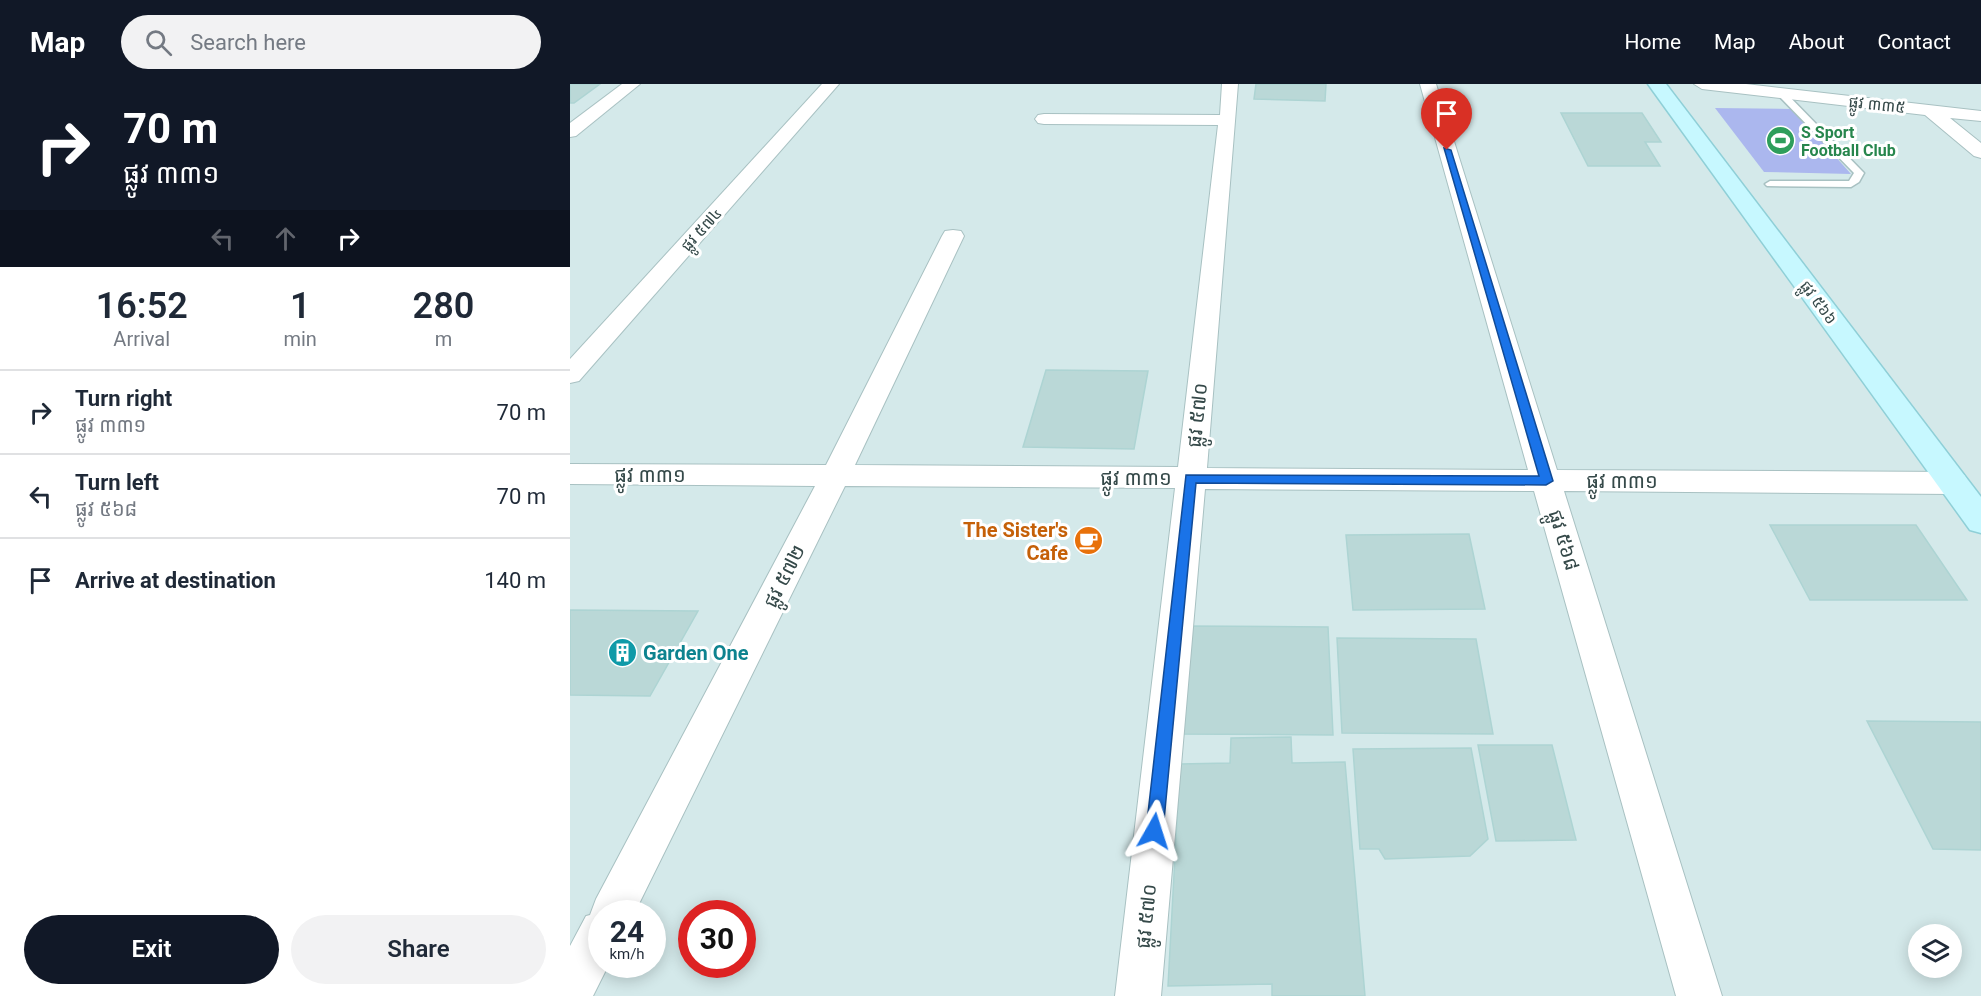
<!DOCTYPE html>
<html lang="en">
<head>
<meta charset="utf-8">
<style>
	:root { --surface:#fff; --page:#f2f2f3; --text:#1f2937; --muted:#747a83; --line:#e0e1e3; --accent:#111827 }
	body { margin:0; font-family:Roboto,"Noto Sans Khmer",sans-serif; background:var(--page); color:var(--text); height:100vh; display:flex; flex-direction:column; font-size:22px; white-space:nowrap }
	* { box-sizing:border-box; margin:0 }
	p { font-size:20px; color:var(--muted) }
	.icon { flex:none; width:33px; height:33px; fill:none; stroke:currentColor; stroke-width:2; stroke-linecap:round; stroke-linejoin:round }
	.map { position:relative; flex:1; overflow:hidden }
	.drawer { display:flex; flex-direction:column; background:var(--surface); width:570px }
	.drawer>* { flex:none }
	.banner { background:#111827; color:#fff; overflow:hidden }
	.buttons { position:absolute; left:1338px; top:840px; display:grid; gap:12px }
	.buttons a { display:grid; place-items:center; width:54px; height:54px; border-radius:50%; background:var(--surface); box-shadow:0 3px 15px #0003; font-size:30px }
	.speed { position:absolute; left:18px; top:816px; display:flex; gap:12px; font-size:30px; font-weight:700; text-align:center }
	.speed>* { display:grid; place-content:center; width:78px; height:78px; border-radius:50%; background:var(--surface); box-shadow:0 3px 15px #0003; line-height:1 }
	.speed small { font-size:15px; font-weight:400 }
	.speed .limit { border:9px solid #d22; background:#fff; color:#111 }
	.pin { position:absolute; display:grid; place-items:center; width:51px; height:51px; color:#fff; margin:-62px -26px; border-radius:50% 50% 50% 0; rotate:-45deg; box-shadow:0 0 6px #0007 }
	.pin .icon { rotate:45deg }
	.me { position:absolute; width:66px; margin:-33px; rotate:6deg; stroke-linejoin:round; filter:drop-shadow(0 0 4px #0008) }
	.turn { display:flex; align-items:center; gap:21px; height:126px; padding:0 24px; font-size:27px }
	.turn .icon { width:78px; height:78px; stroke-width:2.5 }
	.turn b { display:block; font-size:42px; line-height:51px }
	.lanes { display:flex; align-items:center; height:57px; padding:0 24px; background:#0003; justify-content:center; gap:30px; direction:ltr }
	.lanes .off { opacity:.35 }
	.eta { display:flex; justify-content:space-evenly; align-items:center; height:102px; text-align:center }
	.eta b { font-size:36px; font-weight:600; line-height:42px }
	.action { display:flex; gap:12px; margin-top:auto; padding:12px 24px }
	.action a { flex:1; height:69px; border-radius:36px; background:var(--accent); color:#fff; font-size:24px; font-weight:600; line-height:69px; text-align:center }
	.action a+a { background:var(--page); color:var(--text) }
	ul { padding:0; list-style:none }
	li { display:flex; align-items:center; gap:18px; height:84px; padding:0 24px; border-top:2px solid var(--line) }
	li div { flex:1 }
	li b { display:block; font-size:22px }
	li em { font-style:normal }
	header { display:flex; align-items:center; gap:36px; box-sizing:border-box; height:84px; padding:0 30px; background:var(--accent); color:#fff }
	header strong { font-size:28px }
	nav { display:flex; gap:33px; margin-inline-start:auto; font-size:21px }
	.search { width:420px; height:54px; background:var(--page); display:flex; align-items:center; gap:15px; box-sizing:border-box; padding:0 21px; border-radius:33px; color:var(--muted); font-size:22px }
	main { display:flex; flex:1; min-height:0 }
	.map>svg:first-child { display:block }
</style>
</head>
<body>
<header>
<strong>Map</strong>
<div class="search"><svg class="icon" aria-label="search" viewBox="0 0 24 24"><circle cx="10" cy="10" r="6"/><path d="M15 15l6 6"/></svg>Search here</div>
<nav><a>Home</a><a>Map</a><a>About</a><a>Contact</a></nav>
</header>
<main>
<section class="drawer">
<div class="banner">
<div class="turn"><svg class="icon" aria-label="right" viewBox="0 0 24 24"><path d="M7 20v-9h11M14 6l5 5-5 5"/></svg><div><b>70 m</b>ផ្លូវ ៣៣១</div></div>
<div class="lanes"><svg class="icon off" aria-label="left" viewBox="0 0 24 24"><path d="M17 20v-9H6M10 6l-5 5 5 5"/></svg><svg class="icon off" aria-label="ahead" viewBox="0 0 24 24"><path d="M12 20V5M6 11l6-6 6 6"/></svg><svg class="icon" aria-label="right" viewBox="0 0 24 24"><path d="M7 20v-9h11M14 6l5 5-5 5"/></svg></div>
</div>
<div class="eta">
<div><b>16:52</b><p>Arrival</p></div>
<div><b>1</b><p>min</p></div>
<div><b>280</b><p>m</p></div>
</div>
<ul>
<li><svg class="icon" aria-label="right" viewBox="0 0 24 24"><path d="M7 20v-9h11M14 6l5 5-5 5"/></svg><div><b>Turn right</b><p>ផ្លូវ ៣៣១</p></div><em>70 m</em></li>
<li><svg class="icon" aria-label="left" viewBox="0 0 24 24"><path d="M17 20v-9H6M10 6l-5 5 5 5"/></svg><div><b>Turn left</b><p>ផ្លូវ ៥៦៨</p></div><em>70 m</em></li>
<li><svg class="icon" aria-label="arrive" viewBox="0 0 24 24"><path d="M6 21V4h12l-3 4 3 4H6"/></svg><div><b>Arrive at destination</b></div><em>140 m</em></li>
</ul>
<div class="action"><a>Exit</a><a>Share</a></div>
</section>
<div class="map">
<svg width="1411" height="912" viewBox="0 0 1411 912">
	<rect width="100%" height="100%" fill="#e7f4f5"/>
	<path fill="#d4e9ea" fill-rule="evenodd" d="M0 0H1411V912H0ZM32 830H82V880H32ZM122 830H172V880H122ZM1348 850H1382V884H1348Z"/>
	<polygon fill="#abb7ee" points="1145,24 1223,25 1281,90 1194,88"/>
	<g fill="#bad8d7" stroke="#add4d3" stroke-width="1.5">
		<polygon points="0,0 30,0 4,19 0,19"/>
		<polygon points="686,0 756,0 755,17 684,15"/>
		<polygon points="991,29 1072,29 1091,58 1075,58 1090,82 1018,82"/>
		<polygon points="476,286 578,287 564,365 453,363"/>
		<polygon points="1200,441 1346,441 1397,516 1240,516"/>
		<polygon points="899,450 915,525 783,526 776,451"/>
		<polygon points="0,526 128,527 80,612 0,611"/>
		<polygon points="617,542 758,543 763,651 607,650"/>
		<polygon points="767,554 906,555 923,650 772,649"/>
		<polygon points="1297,637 1411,638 1411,766 1363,765"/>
		<polygon points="721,653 722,679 775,678 795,912 702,912 702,900 598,902 610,680 660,679 661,654"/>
		<polygon points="908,661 982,661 1006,756 926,757"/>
		<polygon points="901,664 918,755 900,772 815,775 809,765 790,765 783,665"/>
	</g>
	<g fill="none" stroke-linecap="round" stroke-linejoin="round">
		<defs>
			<polygon id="lane" points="1208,7 1214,7 1292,87 1294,89 1289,98 1281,103 1197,102 1195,100 1200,97 1279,97 1284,89 1208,11"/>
			<g id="street">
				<polygon points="52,0 70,0 6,52 0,53 0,39"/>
				<polygon points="252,0 269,0 9,297 0,299 0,275"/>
				<polygon points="652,0 668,0 637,384 958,386 850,0 866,0 987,386 1384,388 1394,391 1399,399 1394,407 1384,410 994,407 1152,912 1106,912 964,407 635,405 591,912 545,912 605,404 275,402 64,830 32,830 32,880 39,880 23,912 0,912 0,862 16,832 20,831 26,815 245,402 0,400 0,380 256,381 372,152 375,147 383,146 391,147 394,152 285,381 608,383 648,41 474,40 468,39 465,35 468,31 474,30 650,31"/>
				<polygon points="1124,0 1176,0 1411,27 1411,37 1380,34 1411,59 1411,74 1404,72 1355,31 1132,5"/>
			</g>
			<polygon id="secondary" points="1078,0 1096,0 1411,413 1411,449 1400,446"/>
		</defs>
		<use href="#lane" stroke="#a8c1c2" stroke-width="3"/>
		<use href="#street" stroke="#a8c1c2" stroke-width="2"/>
		<use href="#secondary" stroke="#8fcfd7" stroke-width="3"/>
		<use href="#lane" fill="#fff" fill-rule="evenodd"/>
		<use href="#street" fill="#fff" fill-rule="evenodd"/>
		<use href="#secondary" fill="#c7f8ff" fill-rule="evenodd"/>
	</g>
	<polygon fill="#1a73e8" stroke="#114b97" stroke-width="1.5" points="874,64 881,66 983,397 976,401 626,399 593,747 591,754 584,756 578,754 576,747 616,391 969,392"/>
	<defs>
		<symbol id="stadium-disc" viewBox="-11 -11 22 22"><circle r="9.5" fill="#2e9e5b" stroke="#fff"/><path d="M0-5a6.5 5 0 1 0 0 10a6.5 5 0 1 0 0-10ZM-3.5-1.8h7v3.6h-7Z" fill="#fff"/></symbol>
		<symbol id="cafe-disc" viewBox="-11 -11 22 22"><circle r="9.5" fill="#e8710a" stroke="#fff"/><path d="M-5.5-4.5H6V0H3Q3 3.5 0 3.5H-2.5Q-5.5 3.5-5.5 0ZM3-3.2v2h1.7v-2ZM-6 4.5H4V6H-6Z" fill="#fff"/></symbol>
		<symbol id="building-disc" viewBox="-11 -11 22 22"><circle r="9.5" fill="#0f9aa8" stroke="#fff"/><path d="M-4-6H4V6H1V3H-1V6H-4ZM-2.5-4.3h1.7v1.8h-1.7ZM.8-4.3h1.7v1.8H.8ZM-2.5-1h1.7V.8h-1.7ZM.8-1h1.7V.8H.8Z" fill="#fff"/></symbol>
	</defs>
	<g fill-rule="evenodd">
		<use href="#stadium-disc" x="1194" y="40" width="33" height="33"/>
		<use href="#cafe-disc" x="502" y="440" width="33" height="33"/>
		<use href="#building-disc" x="36" y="552" width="33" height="33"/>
	</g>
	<g text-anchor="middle" stroke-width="6" stroke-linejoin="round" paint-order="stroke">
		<g font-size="16" fill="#354949" stroke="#fff">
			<text transform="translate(1307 20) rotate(6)" y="6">ផ្លូវ ៣៣៥</text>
			<text transform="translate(131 145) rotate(-48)" y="6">ផ្លូវ ៥៧៤</text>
			<text transform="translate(1249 218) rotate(53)" y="6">ផ្លូវ ៥៦៦</text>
		</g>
		<g font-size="16" font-weight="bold" fill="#27864d" stroke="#fff" text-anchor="start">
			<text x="1231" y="54">S Sport<tspan x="1231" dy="18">Football Club</tspan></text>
		</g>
		<g font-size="20" fill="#354949" stroke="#fff">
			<text transform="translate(627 331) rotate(-84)" y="7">ផ្លូវ ៥៧០</text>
			<text x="80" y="398">ផ្លូវ ៣៣១</text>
			<text x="566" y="401">ផ្លូវ ៣៣១</text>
			<text x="1052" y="404">ផ្លូវ ៣៣១</text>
			<text transform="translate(994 456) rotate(73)" y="7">ផ្លូវ ៥៦៨</text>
			<text transform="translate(214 492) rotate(-63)" y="7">ផ្លូវ ៥៧២</text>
			<text transform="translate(576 832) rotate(-84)" y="7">ផ្លូវ ៥៧០</text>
		</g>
		<g font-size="20" font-weight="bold" fill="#c56008" stroke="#fff" text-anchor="end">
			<text x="498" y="453">The Sister's<tspan x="498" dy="23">Cafe</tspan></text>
		</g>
		<g font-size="20" font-weight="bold" fill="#0d838f" stroke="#fff" text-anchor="start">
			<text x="73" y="576">Garden One</text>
		</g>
	</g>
</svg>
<div class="buttons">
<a><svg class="icon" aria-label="layers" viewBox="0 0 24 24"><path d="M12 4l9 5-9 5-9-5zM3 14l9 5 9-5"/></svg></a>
</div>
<div class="speed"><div>24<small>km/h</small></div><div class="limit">30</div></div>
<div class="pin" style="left:877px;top:66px;background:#d93025"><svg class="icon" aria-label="arrive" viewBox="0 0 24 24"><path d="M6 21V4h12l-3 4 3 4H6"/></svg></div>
<svg class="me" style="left:584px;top:747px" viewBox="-20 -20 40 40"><path d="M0-17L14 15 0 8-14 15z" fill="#1a73e8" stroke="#fff" stroke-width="4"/></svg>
</div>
</main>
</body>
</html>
